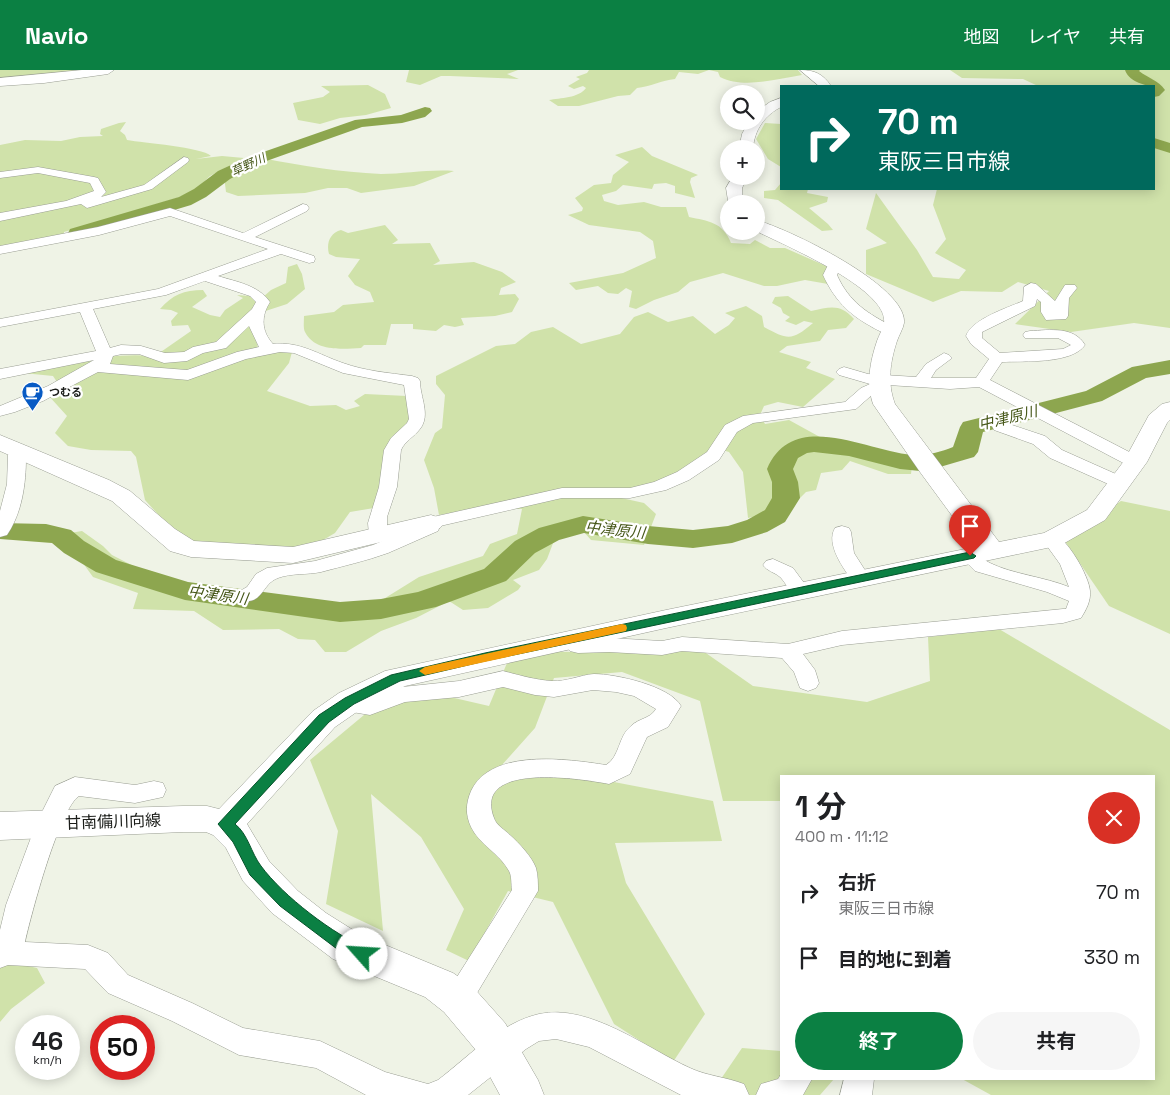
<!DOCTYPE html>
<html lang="ja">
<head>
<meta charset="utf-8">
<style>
	:root { --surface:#fff; --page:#f6f6f6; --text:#202124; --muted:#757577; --accent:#0b8043 }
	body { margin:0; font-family:"Space Grotesk","Noto Sans JP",sans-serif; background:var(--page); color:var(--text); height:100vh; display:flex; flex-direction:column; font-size:19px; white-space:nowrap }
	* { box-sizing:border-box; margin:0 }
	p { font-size:16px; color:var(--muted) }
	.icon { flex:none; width:28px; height:28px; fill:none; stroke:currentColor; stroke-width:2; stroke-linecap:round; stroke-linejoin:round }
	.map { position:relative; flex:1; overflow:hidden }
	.details { position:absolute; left:780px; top:705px; width:375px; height:305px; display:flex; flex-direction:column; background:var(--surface); border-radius:0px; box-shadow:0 2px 12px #0003 }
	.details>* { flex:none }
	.top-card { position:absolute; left:780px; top:15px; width:375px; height:105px; border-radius:0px; box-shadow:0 2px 12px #0003; background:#00695c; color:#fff; overflow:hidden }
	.tools { position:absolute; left:720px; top:15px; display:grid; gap:10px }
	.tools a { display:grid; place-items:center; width:45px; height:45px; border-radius:50%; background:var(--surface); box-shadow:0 2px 12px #0003; font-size:25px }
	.speed { position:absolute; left:15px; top:945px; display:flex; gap:10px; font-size:25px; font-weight:700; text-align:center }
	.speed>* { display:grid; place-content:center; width:65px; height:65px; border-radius:50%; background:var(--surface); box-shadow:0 2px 12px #0003; line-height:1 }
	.speed small { font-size:12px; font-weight:400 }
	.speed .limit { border:8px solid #d22; background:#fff; color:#111 }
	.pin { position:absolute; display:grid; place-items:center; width:42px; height:42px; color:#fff; margin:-51px -21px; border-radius:50% 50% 50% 0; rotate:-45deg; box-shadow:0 0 5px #0007 }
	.pin .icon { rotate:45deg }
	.me { position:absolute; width:55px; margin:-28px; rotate:296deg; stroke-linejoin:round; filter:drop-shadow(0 0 4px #0008) }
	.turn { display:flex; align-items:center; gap:18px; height:105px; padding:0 15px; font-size:22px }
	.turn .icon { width:65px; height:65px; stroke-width:2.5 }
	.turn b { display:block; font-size:35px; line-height:42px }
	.round { display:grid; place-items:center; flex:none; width:52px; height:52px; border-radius:26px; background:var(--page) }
	.summary { display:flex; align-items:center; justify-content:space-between; height:85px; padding:0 15px }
	h1 { font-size:30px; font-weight:700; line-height:38px }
	.action { display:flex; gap:10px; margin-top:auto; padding:10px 15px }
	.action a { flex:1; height:58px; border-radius:30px; background:var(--accent); color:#fff; font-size:20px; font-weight:700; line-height:58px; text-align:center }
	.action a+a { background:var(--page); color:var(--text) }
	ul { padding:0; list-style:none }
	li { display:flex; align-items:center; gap:15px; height:65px; padding:0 15px }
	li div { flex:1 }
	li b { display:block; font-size:19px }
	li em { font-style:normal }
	header { display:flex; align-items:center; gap:30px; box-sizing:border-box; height:70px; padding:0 25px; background:var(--accent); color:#fff }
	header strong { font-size:24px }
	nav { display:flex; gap:28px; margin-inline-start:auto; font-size:18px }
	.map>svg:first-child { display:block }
</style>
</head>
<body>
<header>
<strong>Navio</strong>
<nav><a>地図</a><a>レイヤ</a><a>共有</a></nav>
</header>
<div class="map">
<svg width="1170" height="1025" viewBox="0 0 1170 1025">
	<rect width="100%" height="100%" fill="#eff3e6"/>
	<g fill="#d0e2aa">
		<polygon points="0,0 96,0 0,9"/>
		<polygon points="409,0 518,0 507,4 519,9 450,6 441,6 420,15 406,12"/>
		<path d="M589 0H798L802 5C776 9 744 19 720 7L718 2 709 0 698 4 679 2 675 9C662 10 650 17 637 18L630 25 618 26 579 36H558L549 30C560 28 579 28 586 18L583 16 574 19 568 16 580 9 576 7 587 3Z"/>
		<polygon points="950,0 1170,0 1170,258 1134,253 1071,262 1015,254 1049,221 1018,212 1002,222 961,221 933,232 866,204 866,180 887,173 866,159 876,123 917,180 933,207 959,209 966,200 935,183 946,169 933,135 937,119 1154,119 1154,16 1036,16 1038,16 1023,9 962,8"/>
		<polygon points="368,15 385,24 391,38 366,45 340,48 320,54 298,50 293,33 323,27 330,22 321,16"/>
		<path d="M126 52 120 61 125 65 127 70C143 73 202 77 211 86L196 89 222 86 244 88 210 106 194 121 177 128 64 162V165L0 176V75L25 70 61 71 80 67 103 66 100 64 101 59 119 53Z"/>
		<polygon points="765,53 781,54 781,97 768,89 756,69"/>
		<path d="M642 77 652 86 698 105 691 108 690 112 695 128 675 123V116L666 113 654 114 652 119 623 115 616 121 602 125 604 131 618 135 644 132 661 137H686L689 147C708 151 723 152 731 173L750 174 755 170 770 178H785L826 196 829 198 828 214 805 210 777 216H764L723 203 690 212 678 222 654 230 636 239 629 237 632 221 626 218 618 224 608 223 598 216 576 220 569 213 623 203 656 188 653 171 640 162 589 155 568 145 582 141 583 138 575 128 594 115 611 113 613 105 629 92 615 85Z"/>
		<path d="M262 88C302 96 340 102 381 104 405 104 429 99 454 101L414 116 361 123 347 118H328L305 123 238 126 226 122 224 106 236 98Z"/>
		<polygon points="781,113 781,119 808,119 807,123 828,127 827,132 809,138 828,154 833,160 822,161 778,130 764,128 764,121 775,120"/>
		<path d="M385 155 398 170 392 174 430 173 440 191 433 195 474 192 502 202 516 212 501 218 499 225 515 224 519 229 512 242 495 246 461 248 464 255 455 257 444 255 436 261 413 259V254H391L386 275H364L361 278C343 279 315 282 305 262 303 258 304 251 304 246L334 242 343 235 374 232 370 222 355 215 348 206 360 189 336 187 329 184C326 173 330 163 341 160L348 163Z"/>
		<path d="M297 194 302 204 305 219 287 234 250 246 258 278 292 282 289 293 267 321 310 336 336 335 346 340 360 336 354 331 365 324 407 326 413 349 374 438 350 442 335 463 318 473 293 481 195 474 173 461 145 430 136 387 131 381 91 380 68 376 55 363 67 346 48 325 57 312 53 306 13 302C59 294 107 282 155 286L191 261 188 255 172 256 171 251 178 243 171 240 160 239C172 225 184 220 203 220L207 226 192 237 210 245 220 247 225 240 243 228 237 225 263 227 271 220 286 213 288 197Z"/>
		<path d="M788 226 811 241C830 237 840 233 854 249L846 258 828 260 820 271 787 276 779 282 811 292 806 298 835 309 803 337 778 332 764 336 760 345 765 354 789 350 849 383 912 396 911 404H888L850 391 842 400 821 403 816 420 806 422 800 428 791 413 772 417 778 432 772 443 748 448 743 402 729 382 712 377C688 405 651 415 617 427L644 433 656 444 644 475 591 470 583 461H574L555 468 547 489 539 500 513 510 521 516 518 520 488 538 463 540 449 531 416 548 381 561 346 582H325L315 570 298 569 279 559 223 560 194 541 133 539 138 523 93 507 80 489 67 481 70 463 82 461 103 476 112 485 151 505 207 518 278 528 312 546 361 543 419 507 483 486 490 474 517 464 522 439H474L439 445 434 418 424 390 435 363 442 358 445 325 436 314V306L496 276 515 274 531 262 553 257 581 274 620 264 634 247 648 242 668 252 693 246 715 264 729 255 735 248 725 243 746 236 762 246 764 257C788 270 792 271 813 253L804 251 796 255 785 251 790 247 783 243 781 238 772 233 775 227Z"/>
		<polygon points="1121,431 1170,441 1170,564 1109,536 1064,470"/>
		<polygon points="999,559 1170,660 1170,1025 991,1025 962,1009 1154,1009 1154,706 781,706 781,731 723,731 700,631 622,602 554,608 535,658 501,696 593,708 713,731 722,771 615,773 626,813 705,944 673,992 614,954 553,832 508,821 469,891 446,880 464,839 421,767 371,724 383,861 326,834 338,761 310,690 370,640 437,624 489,636 507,593 545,582 703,581 753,616 867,632 930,611 928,567"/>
		<polygon points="2,890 37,898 45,913 11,939 0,952 0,891"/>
		<polygon points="742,978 781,981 781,1009 834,1009 820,1025 710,1025"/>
	</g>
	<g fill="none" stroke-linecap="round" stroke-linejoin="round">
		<g fill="#8da64f" fill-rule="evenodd">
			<path d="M1125 0H1140L1139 1C1148 8 1158 10 1165 20L1159 26 1154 27V16C1143 16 1128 10 1125 0Z"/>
			<polygon points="425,37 430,38 432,41 425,47 402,53 362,57 258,94 230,109 206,127 191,135 77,169 70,167 68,163 70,159 179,127 194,119 218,101 246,88 355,50 401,45"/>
			<polygon points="1154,68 1170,73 1170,83 1154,78"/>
			<path d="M1170 290V304L1146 308 1102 331 983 362 978 382 974 387 933 399 920 401 900 399 849 386 814 382 807 383 798 388 793 399 798 412 800 428 785 452 767 462 732 473 693 478 648 474 584 463 559 470 535 483 506 511 436 537 381 549 340 552 185 530 96 502 64 483 52 473 0 469V453L46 454 71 460 84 471 116 490 188 512 340 532 381 529 418 522 484 499 515 471 539 458 583 446 648 456 693 460 728 456 747 450 765 440 772 428V412L767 399C793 338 866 381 912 385 927 386 940 382 953 377L960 357 963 352 1086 321 1132 297Z"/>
		</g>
		<defs>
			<g id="street">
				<polygon points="184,87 188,88 189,90 188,92 152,119 87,138 81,134 0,151 0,143 66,131 94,121 90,113 38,103 0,108 0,102 38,97 94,107 98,108 106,122 101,127 144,115"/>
				<path d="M303 134 307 135 309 138 307 141 255 167 314 186 315 189 314 192 309 193 281 184 218 206C237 212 258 215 270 232 261 246 261 261 273 274 300 271 319 285 343 293 365 301 389 303 412 306L418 308 420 311C420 327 431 345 420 359 414 367 405 371 401 380L397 417 387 447V465L385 469 378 471 371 469 369 465 368 453 379 417 384 380 391 368 407 353 409 349 404 315 343 303 294 283 280 282 246 289 188 310 98 302 43 331 15 342 0 346V336L48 316 94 290 0 309V299L96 281 80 242 0 257V249L158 219 268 179 170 146 99 165 0 184V176L98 157 170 138 243 163ZM205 211 250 226 256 232 252 239 216 272 193 277 184 282 165 283 141 276 121 275 110 278 93 239 166 225ZM249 256 259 277 237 282 187 300 110 294 113 286 122 284H139L164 293 187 291 203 283 226 278Z"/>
				<path d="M835 190 842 194 837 205C849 232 868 244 894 257L896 260 894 263C886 265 879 261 872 257 848 244 834 229 823 205L830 191Z"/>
				<path d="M1031 213 1036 214 1055 231 1065 215H1075L1077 218 1069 228 1068 246 1066 249 1046 250 1041 242V232L1037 229 1035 236 982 262V268L1000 283 1063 279 1071 275 1058 268H1025L1023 265 1025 262 1030 261C1050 260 1074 256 1085 275 1072 294 1025 291 1002 292L990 310 1141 388 1144 392 1141 396 1135 397 1129 396 979 317 950 319 888 315 886 318 873 324 856 339 753 353 737 362 719 390 689 410 666 420 630 428H562L440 456 438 461C421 468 405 476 388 483 366 491 343 496 321 502 307 505 291 503 278 508 261 514 263 537 238 530L235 526 238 522 247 517 256 504 267 498 315 491 373 475 422 454 424 449 562 418H630L654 412 677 402 707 382 725 355 743 346 845 332 861 318 870 314 839 305 836 302 839 299 844 297 868 304 916 307 926 294 944 283 949 285 952 288 936 300 931 308H976L989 289 971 274 966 266C972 249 1007 238 1023 231L1024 217Z"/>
				<polygon points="1000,351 1045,366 1062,380 1127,409 1130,413 1127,417 1121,418 1115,417 1050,388 1033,374 994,360 992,356 994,352"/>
				<path d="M23 377 29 378 32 382 26 387C26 414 22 443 7 465L0 467V441L7 414 8 385 11 381Z"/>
				<path d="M842 456 849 458 851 462 854 483 870 508 867 512 860 514 853 512C844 499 825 474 835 458Z"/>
				<path d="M1052 463C1067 467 1089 506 1090 521 1091 531 1086 540 1081 548L1063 553 842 575 803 584 815 600 819 613 816 618 808 621 800 618 794 602 782 588 682 581 662 585 609 582 578 583 570 581 560 569 563 564C572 562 577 562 583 569L609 568 662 571 682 567 788 574 842 561 1063 539H1066L1069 531 1047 522 975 501 960 486 963 482C977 478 979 488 990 493 1012 504 1045 507 1069 517L1060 494 1042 469 1045 465Z"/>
				<path d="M773 489 793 498 810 521 807 525C790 530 790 517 780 507 774 502 767 501 763 495L766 491Z"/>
				<path d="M503 601C519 605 535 610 552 611 566 612 580 605 594 604 616 604 670 616 681 636L668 657 647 667 630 704 609 714C582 709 472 691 494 748 496 755 505 760 510 765 519 773 532 787 536 798 538 805 538 814 538 821L468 938 458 942 448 938 443 929 512 820C511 814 512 806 509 801 500 784 479 774 471 757 465 744 466 733 471 721 491 678 568 689 606 695 620 687 618 666 631 656 639 648 650 649 656 639L634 626 616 622 593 620 554 627 535 625 503 617 459 627 405 632 370 645 352 642 342 637 339 631 342 625 350 623 369 629 402 617 459 611Z"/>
				<path d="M75 707 135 715 154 711 163 713 166 720 163 727 135 733 79 726C59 739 31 845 25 872L88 875 108 883 128 905 192 933 243 958 320 971 385 1002 428 1014 438 1010C468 987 500 953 539 944 589 933 646 978 690 998 707 1006 726 1007 744 1014L749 1025H681L589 977 556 969 539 971 526 979 468 1025H366L316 998 239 985 172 951 108 923 85 899 8 895 0 898V860L6 835 36 754 55 716Z"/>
				<polygon points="781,1004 781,1009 812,1009 803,1025 756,1025 761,1014 778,1009"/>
				<polygon points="844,1009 874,1009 872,1025 840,1025"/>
			</g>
			<g id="secondary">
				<polygon points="82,0 114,0 108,4 44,13 0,16 0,8"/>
				<path d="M800 0C815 0 823 4 831 16H819Z"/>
				<path d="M781 28V37C765 45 754 60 753 79H739L742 64 749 51H756V42L770 32Z"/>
				<polygon points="733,106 748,106 742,118 743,134 729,134 729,137 726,118"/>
				<path d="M756 150C787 158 908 216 904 253 903 259 899 265 897 271 890 292 887 313 895 334L999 472 1044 463 1087 440 1124 391 1149 345 1162 334 1170 332V350L1167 353 1147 392 1105 450 1061 475 666 558 405 616 361 639 335 657 247 754 269 791 298 821 326 843 361 865 453 903 472 916 505 953 538 1010 544 1025H500L475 979 444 942 425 927 333 889 272 843 243 811 226 778 213 765 206 762H183L0 770V742L183 736H207L219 739 313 641 339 623 385 601 666 540 975 477 920 402 873 334C866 313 870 292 877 271 879 265 883 259 884 253 889 219 782 174 756 161Z"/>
				<polygon points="0,365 109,410 130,421 175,459 194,471 293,477 431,445 440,448 444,453 440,458 293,493 191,487 170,481 112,431 0,381"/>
			</g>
		</defs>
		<use href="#street" stroke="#9a9e93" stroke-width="1"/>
		<use href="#secondary" stroke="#9a9e93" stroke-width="1"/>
		<use href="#street" fill="#fff" fill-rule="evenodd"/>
		<use href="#secondary" fill="#fff" fill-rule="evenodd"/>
	</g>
	<path fill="#0b8043" stroke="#07532c" d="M970 482 976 486 974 488 485 591 400 611 354 634 329 652 235 754C248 764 251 783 261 796 283 826 334 865 368 879L370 884 368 888 362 890 341 882 280 836 250 805 233 772 218 754 319 645 345 628 391 605 485 583Z"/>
	<polygon fill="#f59e0b" points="622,554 626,555 627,558 626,561 425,605 419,601 425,597"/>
	<defs>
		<symbol id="cafe-pin" viewBox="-11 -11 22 30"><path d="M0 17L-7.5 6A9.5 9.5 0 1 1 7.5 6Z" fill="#075ac4" stroke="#fff"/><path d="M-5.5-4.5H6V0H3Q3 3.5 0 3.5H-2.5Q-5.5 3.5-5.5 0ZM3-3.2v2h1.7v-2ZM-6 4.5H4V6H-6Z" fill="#fff"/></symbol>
	</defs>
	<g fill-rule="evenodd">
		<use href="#cafe-pin" x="20" y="310" width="25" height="34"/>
	</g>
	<g text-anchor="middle" stroke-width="4.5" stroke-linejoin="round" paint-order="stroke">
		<g font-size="11" font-weight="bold" fill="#1b1d19" stroke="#fff" text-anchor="start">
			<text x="49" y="326">つむる</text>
		</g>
		<g font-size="12" font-style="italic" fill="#455617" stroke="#fff">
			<text transform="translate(248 95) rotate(-25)" y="4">草野川</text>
		</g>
		<g font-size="15" font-style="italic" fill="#455617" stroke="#fff">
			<text transform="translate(1008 348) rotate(-14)" y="5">中津原川</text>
			<text transform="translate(615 460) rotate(6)" y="5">中津原川</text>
			<text transform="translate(218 525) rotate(8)" y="5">中津原川</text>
		</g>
		<g font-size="16" fill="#1b1d19" stroke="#fff">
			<text transform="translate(113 751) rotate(-2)" y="6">甘南備川向線</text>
		</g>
	</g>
</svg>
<div class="tools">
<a><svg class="icon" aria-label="search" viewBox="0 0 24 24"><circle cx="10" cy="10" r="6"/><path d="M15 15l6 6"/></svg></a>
<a>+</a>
<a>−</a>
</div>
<div class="speed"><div>46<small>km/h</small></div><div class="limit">50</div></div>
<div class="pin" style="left:970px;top:486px;background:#d93025"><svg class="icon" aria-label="arrive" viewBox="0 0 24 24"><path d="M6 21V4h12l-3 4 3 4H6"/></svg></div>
<svg class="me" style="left:362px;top:884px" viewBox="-20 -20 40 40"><circle r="19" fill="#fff"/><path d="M0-13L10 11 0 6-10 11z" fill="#0b8043"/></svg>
<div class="top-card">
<div class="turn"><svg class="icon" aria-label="right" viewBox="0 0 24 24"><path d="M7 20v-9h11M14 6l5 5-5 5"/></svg><div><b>70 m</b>東阪三日市線</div></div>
</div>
<section class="details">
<div class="summary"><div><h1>1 分</h1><p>400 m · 11:12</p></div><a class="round" style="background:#d93025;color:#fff"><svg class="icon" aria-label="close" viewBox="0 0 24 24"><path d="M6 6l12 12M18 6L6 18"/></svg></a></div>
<ul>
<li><svg class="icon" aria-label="right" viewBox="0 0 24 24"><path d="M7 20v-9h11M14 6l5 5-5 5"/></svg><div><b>右折</b><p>東阪三日市線</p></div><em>70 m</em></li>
<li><svg class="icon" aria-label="arrive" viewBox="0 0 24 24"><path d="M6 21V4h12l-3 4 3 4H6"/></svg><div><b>目的地に到着</b></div><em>330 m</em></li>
</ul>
<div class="action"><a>終了</a><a>共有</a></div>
</section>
</div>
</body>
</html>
